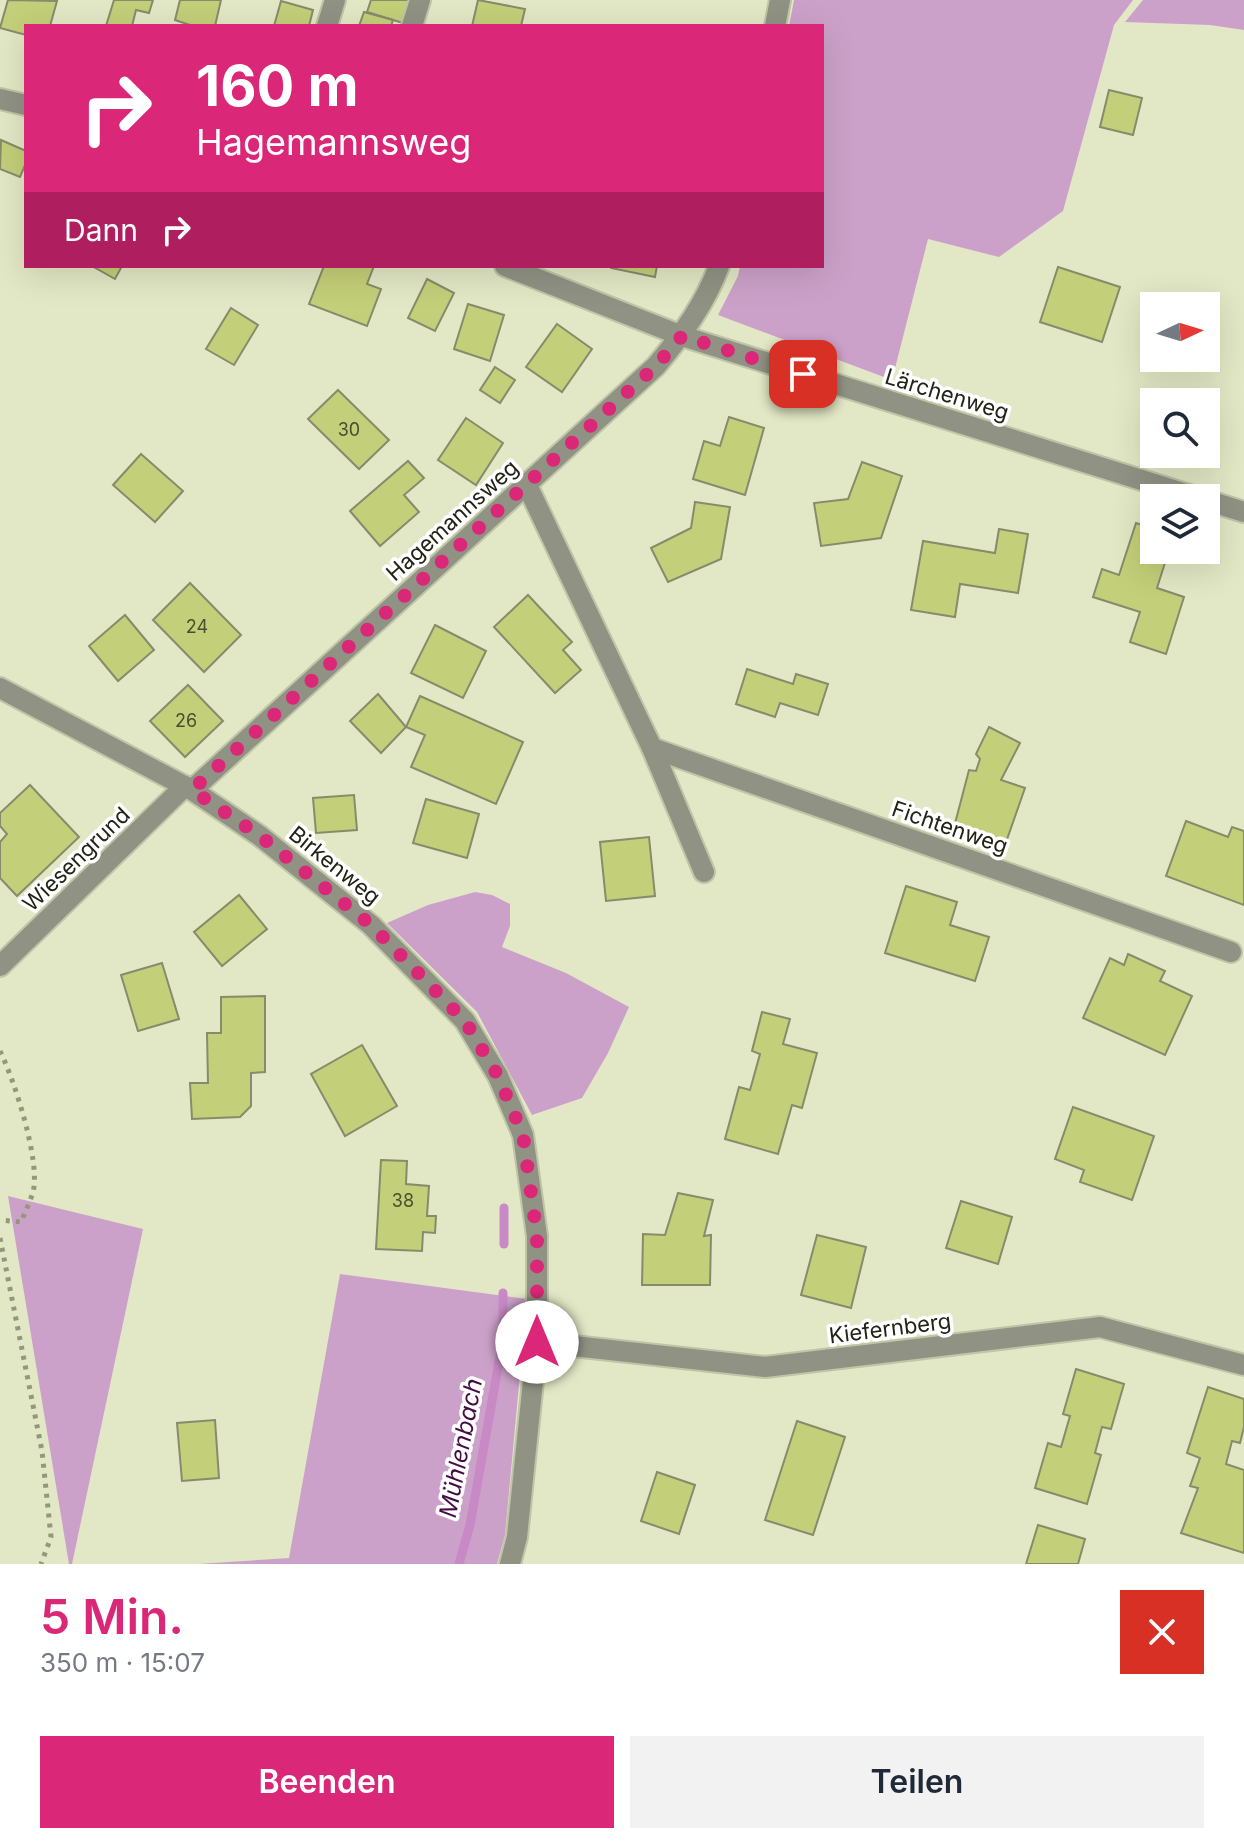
<!DOCTYPE html>
<html lang="de">
<head>
<meta charset="utf-8">
<style>
	:root { --surface:#fff; --page:#f2f2f3; --text:#1f2937; --muted:#747a83; --accent:#db2777 }
	body { margin:0; font-family:Inter,sans-serif; background:var(--page); color:var(--text); height:100vh; display:flex; flex-direction:column; font-size:30px; white-space:nowrap }
	* { box-sizing:border-box; margin:0 }
	p { font-size:26px; color:var(--muted) }
	.icon { flex:none; width:44px; height:44px; fill:none; stroke:currentColor; stroke-width:2; stroke-linecap:round; stroke-linejoin:round }
	.map { position:relative; height:1564px; overflow:hidden }
	.sheet { display:flex; flex-direction:column; background:var(--surface); flex:1 }
	.sheet>* { flex:none }
	.guide { position:absolute; left:24px; top:24px; width:800px; height:244px; border-radius:0px; box-shadow:0 8px 32px #0002; background:#db2777; color:#fff; overflow:hidden }
	.needle { width:52px; rotate:86deg }
	.fabs { position:absolute; left:1140px; top:292px; display:grid; gap:16px }
	.fabs a { display:grid; place-items:center; width:80px; height:80px; border-radius:0px; background:var(--surface); box-shadow:0 8px 32px #0002; font-size:40px }
	.pin { position:absolute; display:grid; place-items:center; width:68px; height:68px; color:#fff; margin:-34px; border-radius:16px; box-shadow:0 4px 12px #0006 }
	.me { position:absolute; width:88px; margin:-44px; rotate:0deg; stroke-linejoin:round; filter:drop-shadow(0 0 6px #0008) }
	.turn { display:flex; align-items:center; gap:28px; height:168px; padding:0 40px; font-size:36px }
	.turn .icon { width:104px; height:104px; stroke-width:2.5 }
	.turn b { display:block; font-size:56px; line-height:68px }
	.then { display:flex; align-items:center; height:76px; padding:0 40px; background:#0003; gap:16px; font-size:30px }
	.round { display:grid; place-items:center; flex:none; width:84px; height:84px; border-radius:0px; background:var(--page) }
	.headline { display:flex; align-items:center; justify-content:space-between; height:136px; padding:0 40px }
	h1 { font-size:48px; font-weight:600; line-height:60px; color:var(--accent) }
	.action { display:flex; gap:16px; margin-top:auto; padding:16px 40px }
	.action a { flex:1; height:92px; border-radius:0px; background:var(--accent); color:#fff; font-size:32px; font-weight:600; line-height:92px; text-align:center }
	.action a+a { background:var(--page); color:var(--text) }
	.map>svg:first-child { display:block }
</style>
</head>
<body>
<div class="map">
<svg width="1244" height="1564" viewBox="0 0 1244 1564">
	<rect width="100%" height="100%" fill="#e2e8c5"/>
	<g fill="#cca1c9">
		<polygon points="794,0 1133,0 1114,25 1063,211 999,257 928,239 892,380 718,315 738,276 740,266 822,266 822,26 789,26"/>
		<polygon points="1143,0 1244,0 1244,30 1210,25 1125,22"/>
		<polygon points="475,892 492,895 510,904 510,926 502,947 566,973 629,1007 608,1053 582,1098 532,1115 477,1012 387,923 428,905"/>
		<polygon points="8,1196 143,1229 72,1564 69,1564"/>
		<polygon points="340,1274 527,1299 505,1535 497,1564 198,1564 289,1558"/>
	</g>
	<g fill="none" stroke-linecap="round" stroke-linejoin="round">
		<g stroke="#c889c5" stroke-width="9">
			<polyline points="504,1244 504,1208"/>
			<polyline points="459,1564 470,1525 503,1339 503,1293"/>
		</g>
	</g>
	<g fill="#c4cf79" stroke="#868c6b" stroke-width="2">
		<polygon points="8,0 57,1 50,26 26,26 26,35 0,28"/>
		<polygon points="114,0 153,0 149,13 136,10 132,26 106,26"/>
		<polygon points="180,0 221,0 215,26 193,26 175,20"/>
		<polygon points="371,0 410,0 403,23 367,12"/>
		<polygon points="478,0 525,9 521,26 472,26"/>
		<polygon points="281,1 313,10 309,26 274,26"/>
		<polygon points="364,12 393,20 391,26 359,26"/>
		<polygon points="1109,90 1142,98 1133,135 1100,127"/>
		<polygon points="1,140 26,151 26,163 20,177 0,169"/>
		<polygon points="92,266 122,266 115,279"/>
		<polygon points="324,266 374,266 367,284 381,289 367,326 309,304"/>
		<polygon points="611,266 657,266 655,277 611,268"/>
		<polygon points="1058,267 1120,287 1102,342 1040,322"/>
		<polygon points="427,279 454,293 435,331 408,318"/>
		<polygon points="468,304 504,315 490,361 454,349"/>
		<polygon points="231,308 258,325 234,365 206,349"/>
		<polygon points="557,324 592,349 562,392 526,367"/>
		<polygon points="495,367 515,380 500,403 480,390"/>
		<polygon points="338,390 389,440 359,469 308,419"/>
		<polygon points="729,417 764,428 745,495 693,479 704,441 720,446"/>
		<polygon points="466,418 503,443 476,485 438,460"/>
		<polygon points="141,454 183,491 155,522 113,485"/>
		<polygon points="408,461 424,478 404,495 419,512 380,546 350,511"/>
		<polygon points="862,462 902,476 881,538 821,546 814,503 848,499"/>
		<polygon points="695,502 730,507 721,559 668,582 651,548 691,528"/>
		<polygon points="1136,523 1154,529 1154,550 1169,550 1157,588 1184,597 1166,654 1130,642 1140,612 1093,597 1102,569 1119,575"/>
		<polygon points="999,529 1028,534 1018,593 960,584 955,617 911,610 923,541 995,553"/>
		<polygon points="190,583 241,635 204,672 153,620"/>
		<polygon points="528,595 572,642 563,650 581,670 555,693 494,627"/>
		<polygon points="125,615 154,650 118,681 89,646"/>
		<polygon points="435,625 486,651 463,698 411,673"/>
		<polygon points="747,669 793,684 796,674 828,684 818,715 780,703 775,717 736,704"/>
		<polygon points="188,685 223,721 185,757 150,721"/>
		<polygon points="378,694 406,727 381,753 350,721"/>
		<polygon points="420,696 523,742 496,804 411,767 425,735 406,727"/>
		<polygon points="989,727 1020,743 1001,780 1025,788 1005,845 953,831 969,770 976,771 980,759 976,754"/>
		<polygon points="30,785 79,837 17,896 0,878 0,842 7,834 0,826 0,813"/>
		<polygon points="354,795 357,830 316,833 313,798"/>
		<polygon points="426,799 479,814 467,858 413,843"/>
		<polygon points="1186,821 1228,837 1232,827 1244,831 1244,905 1166,876"/>
		<polygon points="649,837 655,896 606,901 600,842"/>
		<polygon points="906,886 957,902 950,925 989,937 975,981 885,953"/>
		<polygon points="239,895 267,929 222,966 194,932"/>
		<polygon points="1128,954 1165,971 1160,981 1192,996 1165,1055 1083,1018 1110,958 1124,965"/>
		<polygon points="162,963 179,1019 138,1031 121,975"/>
		<polygon points="265,996 265,1072 251,1073 251,1106 240,1117 192,1119 190,1083 208,1083 207,1033 221,1033 221,997"/>
		<polygon points="762,1012 790,1019 783,1044 817,1053 802,1108 792,1105 778,1154 725,1139 739,1087 750,1090 760,1054 752,1051"/>
		<polygon points="362,1045 397,1106 345,1136 311,1074"/>
		<polygon points="1073,1107 1154,1136 1132,1200 1080,1182 1084,1170 1055,1159"/>
		<polygon points="381,1160 407,1161 406,1184 429,1186 427,1216 436,1216 435,1233 423,1232 422,1251 376,1249"/>
		<polygon points="678,1193 713,1200 704,1236 711,1235 710,1285 642,1285 643,1234 665,1235"/>
		<polygon points="961,1201 1012,1217 998,1264 946,1248"/>
		<polygon points="817,1235 866,1247 851,1308 801,1295"/>
		<polygon points="1076,1369 1124,1384 1111,1429 1102,1427 1095,1453 1101,1455 1087,1504 1035,1488 1048,1443 1061,1447 1070,1416 1063,1414"/>
		<polygon points="1208,1387 1244,1399 1244,1427 1240,1443 1232,1441 1226,1464 1244,1470 1244,1553 1181,1533 1198,1488 1190,1486 1200,1458 1187,1453"/>
		<polygon points="215,1420 219,1478 182,1481 177,1423"/>
		<polygon points="797,1421 845,1437 813,1535 765,1520"/>
		<polygon points="657,1472 695,1485 679,1534 641,1521"/>
		<polygon points="1038,1525 1085,1539 1078,1564 1026,1564"/>
	</g>
	<g fill="none" stroke-linecap="round" stroke-linejoin="round">
		<defs>
			<g id="minor">
				<polyline points="327,26 335,0"/>
				<polyline points="412,26 420,0"/>
				<polyline points="775,26 780,0"/>
				<polyline points="0,99 26,105"/>
				<polyline points="505,266 682,336 1199,498"/>
				<polyline points="526,483 652,748 1231,952"/>
				<polyline points="1206,500 1244,512"/>
				<polyline points="0,688 192,790 260,836 371,925 465,1021 498,1076 523,1135 537,1236 537,1342 517,1537 510,1564"/>
				<polyline points="652,748 704,872"/>
				<path d="M192 790 656 366C682 335 705 304 719 266"/>
				<polyline points="0,966 185,786"/>
				<polyline points="537,1342 765,1367 1100,1327 1244,1365"/>
			</g>
		</defs>
		<use href="#minor" stroke="#bfc5a6" stroke-width="24"/>
		<g stroke="#93977d" stroke-width="5" stroke-dasharray="4 6" stroke-linecap="butt">
			<path d="M0 1051C14 1079 41 1162 33 1192 30 1202 25 1212 21 1222L0 1220"/>
			<polyline points="0,1238 42,1451 51,1537 41,1564"/>
		</g>
		<use href="#minor" stroke="#909384" stroke-width="20"/>
	</g>
	<g fill="none" stroke-linecap="round" stroke-linejoin="round">
		<polyline stroke="#db2777" stroke-width="14" stroke-dasharray="0 25.2" points="537,1342 537,1236 523,1135 498,1076 465,1021 371,925 260,836 192,790 656,366 682,336 803,374"/>
	</g>
	<g text-anchor="middle" stroke-width="7" stroke-linejoin="round" paint-order="stroke">
		<g font-size="18" fill="#4a4e2f">
			<text x="349" y="436">30</text>
			<text x="197" y="633">24</text>
			<text x="186" y="727">26</text>
			<text x="403" y="1207">38</text>
		</g>
		<g font-size="22" fill="#222316" stroke="#fff">
			<text transform="translate(947 394) rotate(17)" y="8">Lärchenweg</text>
			<text transform="translate(452 520) rotate(-42)" y="8">Hagemannsweg</text>
			<text transform="translate(950 827) rotate(19)" y="8">Fichtenweg</text>
			<text transform="translate(76 859) rotate(-44)" y="8">Wiesengrund</text>
			<text transform="translate(335 865) rotate(39)" y="8">Birkenweg</text>
			<text transform="translate(890 1328) rotate(-7)" y="8">Kiefernberg</text>
		</g>
		<g font-size="24" font-style="italic" fill="#450b45" stroke="#fff">
			<text transform="translate(461 1448) rotate(-79)" y="8">Mühlenbach</text>
		</g>
	</g>
</svg>
<div class="fabs">
<a><svg class="needle" viewBox="-14 -14 28 28"><path d="M0-13l5 13h-10z" fill="#e53935"/><path d="M0 13l5-13h-10z" fill="#747a83"/></svg></a>
<a><svg class="icon" aria-label="search" viewBox="0 0 24 24"><circle cx="10" cy="10" r="6"/><path d="M15 15l6 6"/></svg></a>
<a><svg class="icon" aria-label="layers" viewBox="0 0 24 24"><path d="M12 4l9 5-9 5-9-5zM3 14l9 5 9-5"/></svg></a>
</div>
<div class="pin" style="left:803px;top:374px;background:#d93025"><svg class="icon" aria-label="arrive" viewBox="0 0 24 24"><path d="M6 21V4h12l-3 4 3 4H6"/></svg></div>
<svg class="me" style="left:537px;top:1342px" viewBox="-20 -20 40 40"><circle r="19" fill="#fff"/><path d="M0-13L10 11 0 6-10 11z" fill="#db2777"/></svg>
<div class="guide">
<div class="turn"><svg class="icon" aria-label="right" viewBox="0 0 24 24"><path d="M7 20v-9h11M14 6l5 5-5 5"/></svg><div><b>160 m</b>Hagemannsweg</div></div>
<div class="then">Dann<svg class="icon" aria-label="right" viewBox="0 0 24 24"><path d="M7 20v-9h11M14 6l5 5-5 5"/></svg></div>
</div>
</div>
<section class="sheet">
<div class="headline"><div><h1>5 Min.</h1><p>350 m · 15:07</p></div><a class="round" style="background:#d93025;color:#fff"><svg class="icon" aria-label="close" viewBox="0 0 24 24"><path d="M6 6l12 12M18 6L6 18"/></svg></a></div>
<div class="action"><a>Beenden</a><a>Teilen</a></div>
</section>
</body>
</html>
